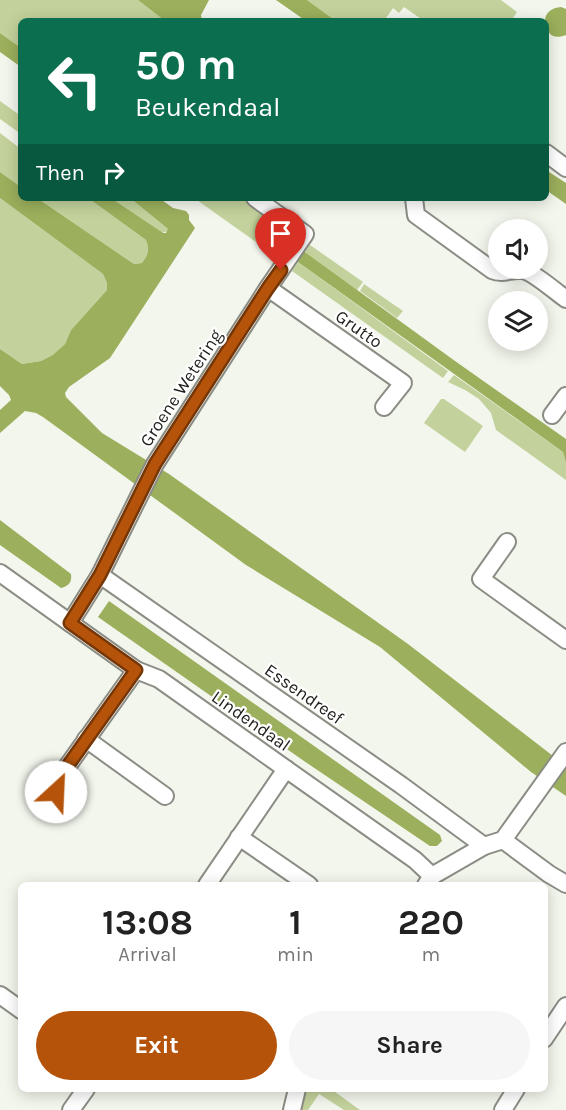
<!DOCTYPE html>
<html lang="en">
<head>
<meta charset="utf-8">
<style>
	:root { --surface:#fff; --page:#f6f6f6; --text:#222; --muted:#767676; --accent:#b45309 }
	body { margin:0; font-family:Karla,sans-serif; background:var(--page); color:var(--text); height:100vh; display:flex; flex-direction:column; font-size:22px; white-space:nowrap }
	* { box-sizing:border-box; margin:0 }
	p { font-size:20px; color:var(--muted) }
	.icon { flex:none; width:33px; height:33px; fill:none; stroke:currentColor; stroke-width:2; stroke-linecap:round; stroke-linejoin:round }
	.map { position:relative; flex:1; overflow:hidden }
	.side { position:absolute; left:18px; top:882px; width:530px; height:210px; display:flex; flex-direction:column; background:var(--surface); border-radius:9px; box-shadow:0 3px 15px #0003 }
	.side>* { flex:none }
	.hud { position:absolute; left:18px; top:18px; width:531px; height:183px; border-radius:9px; box-shadow:0 3px 15px #0003; background:#0b6e4f; color:#fff; overflow:hidden }
	.fabs { position:absolute; left:488px; top:219px; display:grid; gap:12px }
	.fabs a { display:grid; place-items:center; width:60px; height:60px; border-radius:50%; background:var(--surface); box-shadow:0 3px 15px #0003; font-size:30px }
	.pin { position:absolute; display:grid; place-items:center; width:51px; height:51px; color:#fff; margin:-62px -26px; border-radius:50% 50% 50% 0; rotate:-45deg; box-shadow:0 0 6px #0007 }
	.pin .icon { rotate:45deg }
	.me { position:absolute; width:66px; margin:-33px; rotate:25deg; stroke-linejoin:round; filter:drop-shadow(0 0 4px #0008) }
	.turn { display:flex; align-items:center; gap:21px; height:126px; padding:0 18px; font-size:27px }
	.turn .icon { width:78px; height:78px; stroke-width:2.5 }
	.turn b { display:block; font-size:42px; line-height:51px }
	.then { display:flex; align-items:center; height:57px; padding:0 18px; background:#0003; gap:12px; font-size:22px }
	.eta { display:flex; justify-content:space-evenly; align-items:center; height:102px; text-align:center }
	.eta b { font-size:36px; font-weight:700; line-height:42px }
	.cta { display:flex; gap:12px; margin-top:auto; padding:12px 18px }
	.cta a { flex:1; height:69px; border-radius:36px; background:var(--accent); color:#fff; font-size:24px; font-weight:700; line-height:69px; text-align:center }
	.cta a+a { background:var(--page); color:var(--text) }
	.map>svg:first-child { display:block }
</style>
</head>
<body>
<div class="map">
<svg width="566" height="1110" viewBox="0 0 566 1110">
	<rect width="100%" height="100%" fill="#f3f6ec"/>
	<g fill="#c3d29c">
		<polygon points="0,0 138,0 165,21 21,21 21,48 0,33"/>
		<polygon points="307,0 501,0 517,12 511,21 424,21 404,7 399,13 393,8 384,21 336,21"/>
		<polygon points="0,101 21,116 21,134 0,119"/>
		<polygon points="0,133 21,149 21,187 0,172"/>
		<polygon points="0,198 103,274 107,283 107,290 71,330 65,344 54,355 41,361 22,364 0,349"/>
		<path d="M37 198H88L146 240C150 250 148 255 142 263L134 264Z"/>
		<polygon points="111,198 130,198 168,229 168,231 162,233"/>
		<polygon points="194,198 242,198 288,232 280,259"/>
		<polygon points="310,245 363,282 357,290 305,252"/>
		<polygon points="298,262 448,371 443,378 292,271"/>
		<polygon points="364,284 403,311 397,318 360,291"/>
		<polygon points="454,375 563,452 566,463 566,480 496,430 491,413 479,399 465,390 448,382"/>
		<polygon points="441,399 444,399 483,426 465,452 424,423"/>
		<polygon points="306,1089 331,1089 360,1110 344,1110 319,1094 308,1110 301,1110"/>
	</g>
	<g fill="#9baf5c">
		<polygon points="138,0 209,0 201,15 202,21 165,21"/>
		<polygon points="276,0 307,0 336,21 306,21"/>
		<path d="M561 7 566 9V35C553 40 546 34 546 21H545C545 12 552 8 561 7Z"/>
		<polygon points="0,33 21,48 21,67 0,52"/>
		<polygon points="546,170 566,183 566,204 546,190"/>
		<path d="M0 172 21 187V198H37L134 264 142 263C148 255 150 250 146 240L88 198H111L163 233H166L168 229 130 198H159L173 208 186 211 189 215V220L195 228 110 358 69 387 65 393 66 397 102 433 169 474 408 644 566 766V796L531 772 380 647 246 565 43 417 36 413 25 411 0 433V410L11 400 9 395 0 386V349L22 364 41 361 53 355 65 344 71 330 107 290V283L103 274 0 198Z"/>
		<polygon points="287,239 455,361 566,439 566,463 563,452 298,262 282,252"/>
		<path d="M0 520 71 574C72 582 69 586 61 588L0 545Z"/>
		<polygon points="109,601 440,835 442,841 437,846 430,846 304,761 98,617"/>
	</g>
	<g fill="none" stroke-linecap="round" stroke-linejoin="round">
		<defs>
			<g id="street">
				<polyline points="546,153 566,168"/>
				<path d="M414 198 416 215 492 270C504 275 509 269 521 270 531 270 556 292 566 299"/>
				<polyline points="268,288 403,383 384,407"/>
				<polyline points="552,415 566,396"/>
				<polyline points="507,542 481,579 566,640"/>
				<polyline points="0,573 136,670 59,778 56,792"/>
				<polyline points="100,575 401,785 484,846"/>
				<polyline points="70,623 100,575 155,464 268,288 305,234 255,198"/>
				<polyline points="136,670 159,679 286,769 207,885"/>
				<polyline points="86,739 165,796"/>
				<polyline points="286,769 415,860 432,876 426,885"/>
				<polyline points="239,837 309,885"/>
				<polyline points="503,840 549,874 566,884"/>
				<polyline points="432,876 484,846 503,840 566,752"/>
				<polyline points="0,995 21,1010"/>
				<polyline points="544,1039 566,1006"/>
				<polyline points="71,1110 86,1089"/>
				<polyline points="292,1110 297,1089"/>
				<polyline points="503,1110 516,1089"/>
			</g>
		</defs>
		<use href="#street" stroke="#8b8d85" stroke-width="20"/>
		<use href="#street" stroke="#fff" stroke-width="16"/>
	</g>
	<g fill="none" stroke-linecap="round" stroke-linejoin="round">
		<defs>
			<polyline id="route" points="56,792 59,778 136,670 70,623 100,575 155,464 268,288 281,270"/>
		</defs>
		<use href="#route" stroke="#753606" stroke-width="15"/>
		<use href="#route" stroke="#b45309" stroke-width="10"/>
	</g>
	<g text-anchor="middle" stroke-width="4.5" stroke-linejoin="round" paint-order="stroke">
		<g font-size="18" fill="#1e1f1b" stroke="#fff">
			<text transform="translate(359 329) rotate(35)" y="6">Grutto</text>
			<text transform="translate(181 388) rotate(-57)" y="6">Groene Wetering</text>
			<text transform="translate(304 694) rotate(35)" y="6">Essendreef</text>
			<text transform="translate(251 721) rotate(35)" y="6">Lindendaal</text>
		</g>
	</g>
</svg>
<div class="fabs">
<a><svg class="icon" aria-label="sound" viewBox="0 0 24 24"><path d="M4 9h4l5-4v14l-5-4H4zM17 9q2 3 0 6"/></svg></a>
<a><svg class="icon" aria-label="layers" viewBox="0 0 24 24"><path d="M12 4l9 5-9 5-9-5zM3 14l9 5 9-5"/></svg></a>
</div>
<div class="pin" style="left:281px;top:270px;background:#d93025"><svg class="icon" aria-label="arrive" viewBox="0 0 24 24"><path d="M6 21V4h12l-3 4 3 4H6"/></svg></div>
<svg class="me" style="left:56px;top:792px" viewBox="-20 -20 40 40"><circle r="19" fill="#fff"/><path d="M0-13L10 11 0 6-10 11z" fill="#b45309"/></svg>
<div class="hud">
<div class="turn"><svg class="icon" aria-label="left" viewBox="0 0 24 24"><path d="M17 20v-9H6M10 6l-5 5 5 5"/></svg><div><b>50 m</b>Beukendaal</div></div>
<div class="then">Then<svg class="icon" aria-label="right" viewBox="0 0 24 24"><path d="M7 20v-9h11M14 6l5 5-5 5"/></svg></div>
</div>
<section class="side">
<div class="eta">
<div><b>13:08</b><p>Arrival</p></div>
<div><b>1</b><p>min</p></div>
<div><b>220</b><p>m</p></div>
</div>
<div class="cta"><a>Exit</a><a>Share</a></div>
</section>
</div>
</body>
</html>
